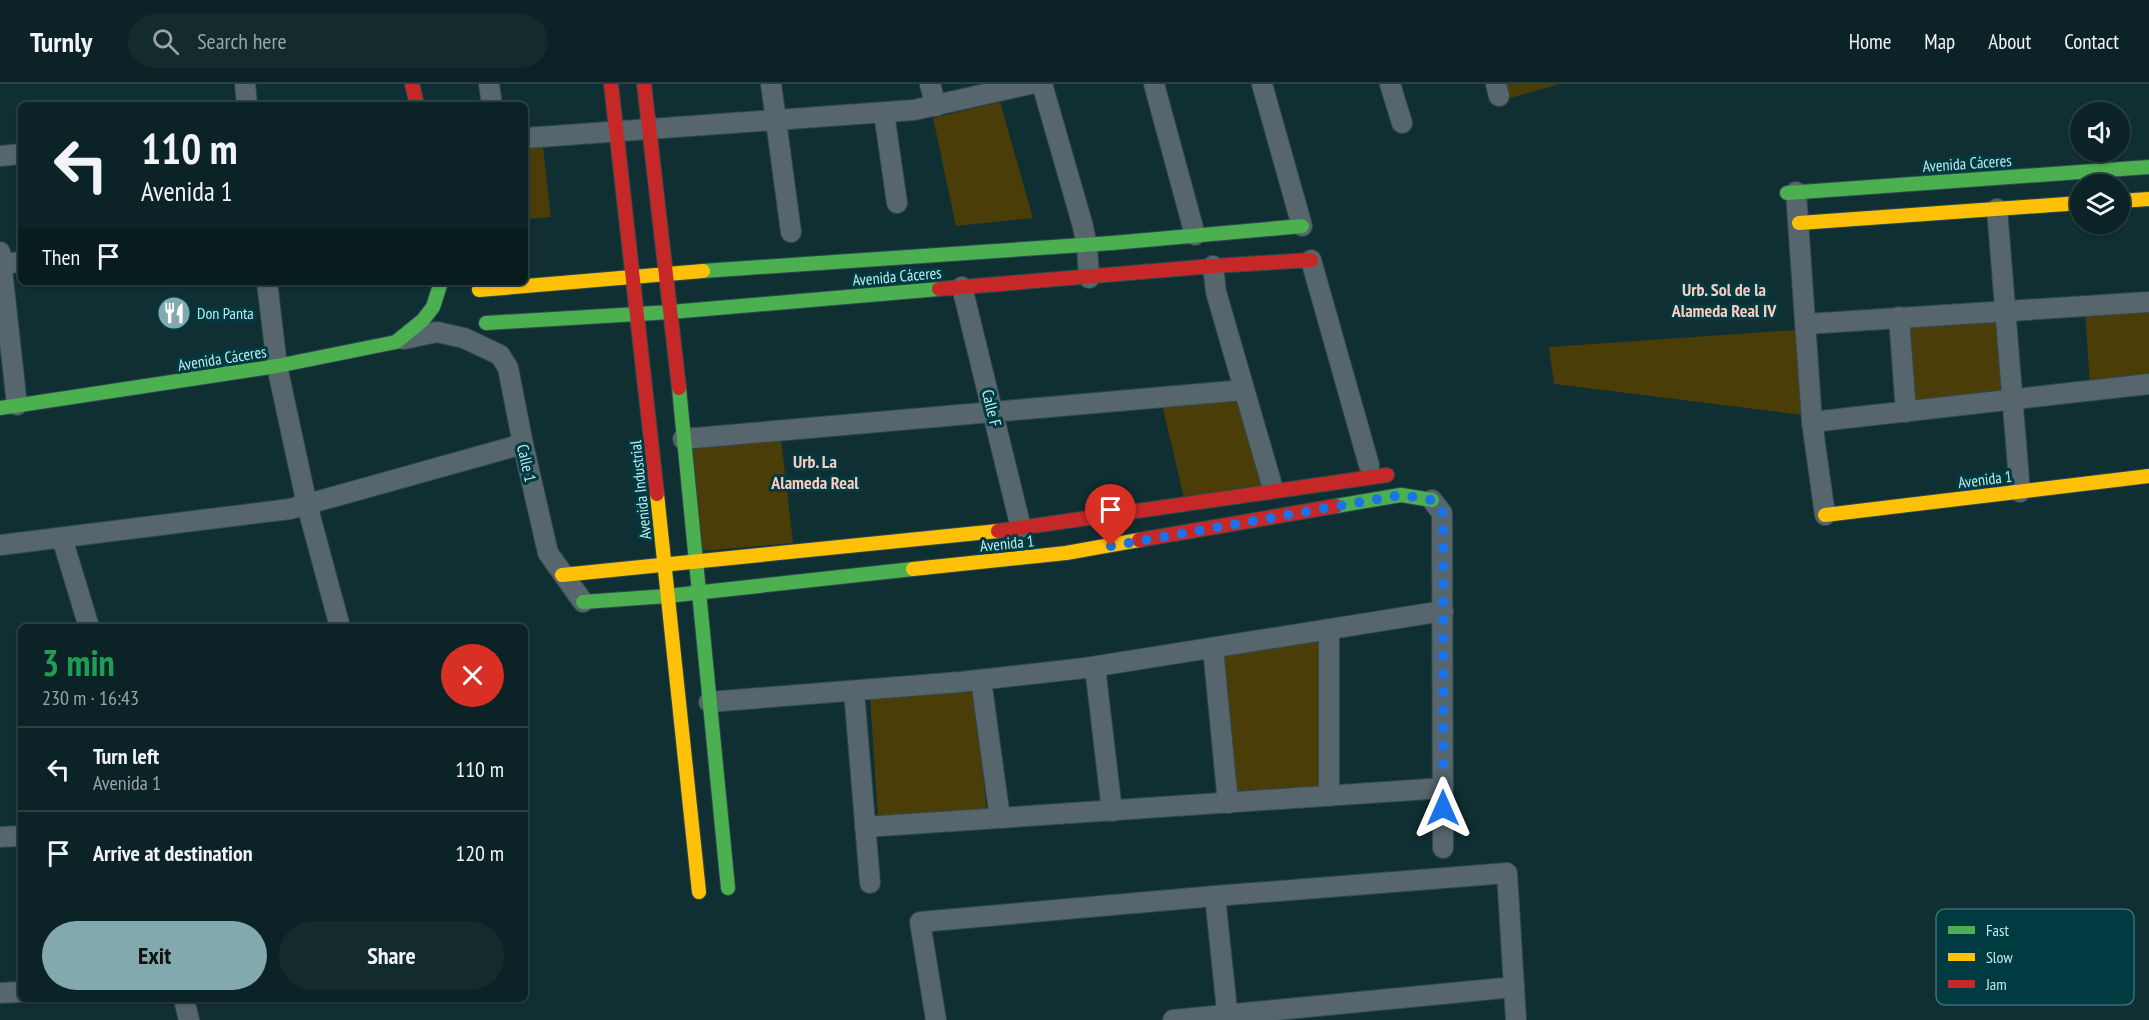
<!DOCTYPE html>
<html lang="en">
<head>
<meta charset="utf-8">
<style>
	:root { --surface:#0b2326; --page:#142b2e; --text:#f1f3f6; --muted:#9aa4a7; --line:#2b4043; --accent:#81a9ae }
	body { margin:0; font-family:"PT Sans Narrow",sans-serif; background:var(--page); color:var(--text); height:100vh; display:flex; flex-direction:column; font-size:22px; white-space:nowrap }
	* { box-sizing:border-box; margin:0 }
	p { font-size:20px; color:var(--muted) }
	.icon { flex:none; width:33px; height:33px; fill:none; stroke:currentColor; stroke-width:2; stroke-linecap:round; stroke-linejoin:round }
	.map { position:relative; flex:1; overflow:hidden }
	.sheet { position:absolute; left:18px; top:540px; width:510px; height:378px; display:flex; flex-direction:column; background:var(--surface); border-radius:9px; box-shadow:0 2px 4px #0004,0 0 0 2px var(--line) }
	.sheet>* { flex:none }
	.top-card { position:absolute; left:18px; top:18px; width:510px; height:183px; border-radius:9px; box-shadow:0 2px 4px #0004,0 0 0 2px var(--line); background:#0b2326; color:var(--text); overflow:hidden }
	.buttons { position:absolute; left:2070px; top:18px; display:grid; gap:12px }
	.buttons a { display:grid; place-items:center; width:60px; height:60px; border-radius:50%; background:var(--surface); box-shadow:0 2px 4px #0004,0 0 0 2px var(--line); font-size:30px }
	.pin { position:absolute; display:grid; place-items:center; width:51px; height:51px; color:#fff; margin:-62px -26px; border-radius:50% 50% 50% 0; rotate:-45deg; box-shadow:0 0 6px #0007 }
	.pin .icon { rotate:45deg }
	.me { position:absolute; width:66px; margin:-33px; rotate:0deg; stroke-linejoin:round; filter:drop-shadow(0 0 4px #0008) }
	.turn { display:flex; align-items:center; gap:21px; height:126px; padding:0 24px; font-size:27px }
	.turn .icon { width:78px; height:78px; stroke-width:2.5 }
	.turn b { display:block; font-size:42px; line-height:51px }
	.then { display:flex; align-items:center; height:57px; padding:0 24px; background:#0003; gap:12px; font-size:22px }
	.round { display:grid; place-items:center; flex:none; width:63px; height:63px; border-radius:32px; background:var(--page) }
	.headline { display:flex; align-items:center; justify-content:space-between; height:102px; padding:0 24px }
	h1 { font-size:36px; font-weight:700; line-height:45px; color:#1e9e55 }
	.button { display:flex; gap:12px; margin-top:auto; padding:12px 24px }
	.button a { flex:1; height:69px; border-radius:36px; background:var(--accent); color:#111; font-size:24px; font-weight:700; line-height:69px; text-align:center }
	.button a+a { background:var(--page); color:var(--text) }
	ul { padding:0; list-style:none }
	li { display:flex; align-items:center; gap:18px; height:84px; padding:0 24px; border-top:2px solid var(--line) }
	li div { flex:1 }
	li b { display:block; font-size:22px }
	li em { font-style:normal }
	header { display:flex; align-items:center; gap:36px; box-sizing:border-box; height:84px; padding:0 30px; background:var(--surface); border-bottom:2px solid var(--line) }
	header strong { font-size:28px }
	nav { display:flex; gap:33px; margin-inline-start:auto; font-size:21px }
	.search { width:420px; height:54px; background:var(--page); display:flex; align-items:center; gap:15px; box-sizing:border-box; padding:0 21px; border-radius:33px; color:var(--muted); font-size:22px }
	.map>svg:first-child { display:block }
</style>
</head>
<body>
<header>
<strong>Turnly</strong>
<div class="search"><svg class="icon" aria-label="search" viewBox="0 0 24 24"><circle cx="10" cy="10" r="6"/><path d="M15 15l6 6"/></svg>Search here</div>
<nav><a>Home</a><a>Map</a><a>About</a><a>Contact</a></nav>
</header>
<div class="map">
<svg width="2149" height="936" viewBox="0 0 2149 936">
	<rect width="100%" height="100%" fill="#0f2f33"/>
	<g fill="#4a3d07">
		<polygon points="1505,0 1560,0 1510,14"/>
		<polygon points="1000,18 1033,134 956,142 933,34"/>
		<polygon points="543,63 551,133 525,135 525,65"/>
		<polygon points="2149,223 2149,295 2090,301 2085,227"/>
		<polygon points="1997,232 2005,311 1909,322 1904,238"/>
		<polygon points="1796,246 1801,331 1554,300 1549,263"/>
		<polygon points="1239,315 1264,404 1185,418 1162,321"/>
		<polygon points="781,355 793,459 701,467 690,364"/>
		<polygon points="1320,553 1320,703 1236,710 1220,569"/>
		<polygon points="974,607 987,728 878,734 870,613"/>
	</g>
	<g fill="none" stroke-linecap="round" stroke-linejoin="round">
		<defs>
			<g id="street">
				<polyline points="245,0 247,21"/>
				<polyline points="489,0 492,21"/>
				<polyline points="771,0 791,148"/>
				<polyline points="930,0 936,22"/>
				<polyline points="1042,0 1082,139 1087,161 1089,194"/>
				<polyline points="1154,0 1195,151"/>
				<polyline points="1262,0 1302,142"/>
				<polyline points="1390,0 1402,39"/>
				<polyline points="1496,0 1499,12"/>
				<polyline points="884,29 897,119"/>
				<polyline points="525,54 914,26 1030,0"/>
				<polyline points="0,72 21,70"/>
				<polyline points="1796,108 1812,338 1825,431"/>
				<polyline points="1997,125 2020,408"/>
				<polyline points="0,168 17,321"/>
				<polyline points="1311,176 1369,381"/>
				<polyline points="1,180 21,178"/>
				<polyline points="1213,182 1216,208 1271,398"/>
				<polyline points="267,198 277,282 307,421 340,543"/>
				<polyline points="962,203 1021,444"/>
				<polyline points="1899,233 1906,328"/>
				<polyline points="1806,240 2149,218"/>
				<polyline points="404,255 437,248 464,254 500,271 508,284 523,360 548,469 583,518"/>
				<polyline points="1812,338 2149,300"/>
				<polyline points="683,355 1244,306"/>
				<polyline points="1432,416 1442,429 1443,764"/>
				<polyline points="62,454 89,543"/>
				<polyline points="0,461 290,425 523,360"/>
				<polyline points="1329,545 1329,712"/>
				<polyline points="1213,564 1228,719"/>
				<polyline points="1095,583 1112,727"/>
				<polyline points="981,596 1000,734"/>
				<polyline points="854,607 870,799"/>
				<polyline points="709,618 960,598 1085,584 1443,527"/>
				<polyline points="865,743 1443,704"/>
				<polyline points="0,753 21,752"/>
				<polyline points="1215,812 1228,936"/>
				<polyline points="0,909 21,908"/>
				<polyline points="184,915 189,936"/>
				<polyline points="936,936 920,838 1215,812 1507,789 1516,936"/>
				<polyline points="1173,936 1514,903"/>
			</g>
			<g id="fast">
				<polyline points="1787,109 2149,83"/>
				<polyline points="703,187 1112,159 1302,142"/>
				<polyline points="486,239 671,228 939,205"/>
				<polyline points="679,304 728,804"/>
				<polyline points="0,324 277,282 396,258 423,236 433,223 441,198"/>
				<polyline points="1336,422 1401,411 1432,416"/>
				<polyline points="583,518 667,512 913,485"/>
			</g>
			<g id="slow">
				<polyline points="2120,117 2149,115"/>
				<polyline points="1799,139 2080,119"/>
				<polyline points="479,206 703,187"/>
				<polyline points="657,410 699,808"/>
				<polyline points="1825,431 2149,392"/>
				<polyline points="913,485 1066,469 1139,456"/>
				<polyline points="562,491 998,447"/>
			</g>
			<g id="jam">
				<polyline points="412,0 417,21"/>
				<polyline points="611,0 657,410"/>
				<polyline points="644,0 679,304"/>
				<polyline points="939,205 1213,182 1311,176"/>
				<polyline points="998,447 1387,391"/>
				<polyline points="1139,456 1336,422"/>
			</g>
		</defs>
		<use href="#street" stroke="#2e4a4f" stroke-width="22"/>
		<use href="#fast" stroke="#2e4a4f" stroke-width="16"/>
		<use href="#slow" stroke="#2e4a4f" stroke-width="16"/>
		<use href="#jam" stroke="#2e4a4f" stroke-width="16"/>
		<use href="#street" stroke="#57666d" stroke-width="20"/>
		<use href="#fast" stroke="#4caf50" stroke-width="14"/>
		<use href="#slow" stroke="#ffc107" stroke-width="14"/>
		<use href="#jam" stroke="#c62828" stroke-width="14"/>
	</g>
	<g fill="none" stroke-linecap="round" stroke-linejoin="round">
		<polyline stroke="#1a73e8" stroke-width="10" stroke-dasharray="0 18" points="1111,462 1401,411 1432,416 1443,429 1443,724"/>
	</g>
	<defs>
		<symbol id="restaurant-disc" viewBox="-11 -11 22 22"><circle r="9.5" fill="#81a9ae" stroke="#003b42"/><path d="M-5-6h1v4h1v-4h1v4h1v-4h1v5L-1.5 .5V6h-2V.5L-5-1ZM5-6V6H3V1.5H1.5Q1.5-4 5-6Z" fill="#fff"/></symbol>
	</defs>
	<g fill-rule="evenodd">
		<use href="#restaurant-disc" x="155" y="210" width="38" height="38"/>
	</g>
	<g text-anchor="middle" stroke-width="6" stroke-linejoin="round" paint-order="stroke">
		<g font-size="16" fill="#beeaf1" stroke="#003b42">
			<text transform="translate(1967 79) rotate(-4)" y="6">Avenida Cáceres</text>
			<text transform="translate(897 192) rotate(-5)" y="6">Avenida Cáceres</text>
			<text transform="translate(222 274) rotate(-9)" y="6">Avenida Cáceres</text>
			<text transform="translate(992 324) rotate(76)" y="6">Calle F</text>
			<text transform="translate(527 379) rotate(77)" y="6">Calle 1</text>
			<text transform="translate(1985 395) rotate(-7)" y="6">Avenida 1</text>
			<text transform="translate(640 406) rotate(-96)" y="6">Avenida Industrial</text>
			<text transform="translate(1007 459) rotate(-6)" y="6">Avenida 1</text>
		</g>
		<g font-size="16" fill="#beeaf1" stroke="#003b42" text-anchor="start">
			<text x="197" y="235">Don Panta</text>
		</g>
		<g font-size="18" font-weight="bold" fill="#fdcac1" stroke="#003b42">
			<text x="1724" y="212">Urb. Sol de la<tspan x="1724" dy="21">Alameda Real IV</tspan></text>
			<text x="815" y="384">Urb. La<tspan x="815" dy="21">Alameda Real</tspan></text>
		</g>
	</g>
	<rect x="1936" y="825" width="198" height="96" rx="9" fill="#003b42" stroke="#397077" stroke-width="1.5"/>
	<rect x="1948" y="842" width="27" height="8" fill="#4caf50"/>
	<rect x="1948" y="869" width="27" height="8" fill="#ffc107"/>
	<rect x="1948" y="896" width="27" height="8" fill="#c62828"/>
	<g font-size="16" fill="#beeaf1">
		<text x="1986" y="852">Fast</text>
		<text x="1986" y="879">Slow</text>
		<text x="1986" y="906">Jam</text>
	</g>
</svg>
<div class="buttons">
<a><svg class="icon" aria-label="sound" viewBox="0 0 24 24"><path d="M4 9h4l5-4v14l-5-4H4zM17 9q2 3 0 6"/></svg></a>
<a><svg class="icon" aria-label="layers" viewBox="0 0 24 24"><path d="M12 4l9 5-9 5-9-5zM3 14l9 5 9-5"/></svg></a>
</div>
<div class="pin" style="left:1111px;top:462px;background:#d93025"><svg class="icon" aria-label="arrive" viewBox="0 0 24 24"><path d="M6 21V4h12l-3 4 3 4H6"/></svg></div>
<svg class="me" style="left:1443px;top:724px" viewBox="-20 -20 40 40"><path d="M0-17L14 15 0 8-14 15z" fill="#1a73e8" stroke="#fff" stroke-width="4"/></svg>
<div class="top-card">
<div class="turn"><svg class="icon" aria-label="left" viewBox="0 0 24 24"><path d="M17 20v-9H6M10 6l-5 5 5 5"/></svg><div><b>110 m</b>Avenida 1</div></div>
<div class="then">Then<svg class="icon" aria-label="arrive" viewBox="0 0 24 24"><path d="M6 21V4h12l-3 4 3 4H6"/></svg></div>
</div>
<section class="sheet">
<div class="headline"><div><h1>3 min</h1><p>230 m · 16:43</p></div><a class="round" style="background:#d93025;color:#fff"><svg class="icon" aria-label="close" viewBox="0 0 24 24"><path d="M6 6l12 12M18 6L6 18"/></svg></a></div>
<ul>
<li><svg class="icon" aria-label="left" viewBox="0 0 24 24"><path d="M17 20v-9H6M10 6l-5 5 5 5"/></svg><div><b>Turn left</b><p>Avenida 1</p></div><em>110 m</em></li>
<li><svg class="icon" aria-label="arrive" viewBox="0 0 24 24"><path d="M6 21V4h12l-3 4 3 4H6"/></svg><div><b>Arrive at destination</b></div><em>120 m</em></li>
</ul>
<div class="button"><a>Exit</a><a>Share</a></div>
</section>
</div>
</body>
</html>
